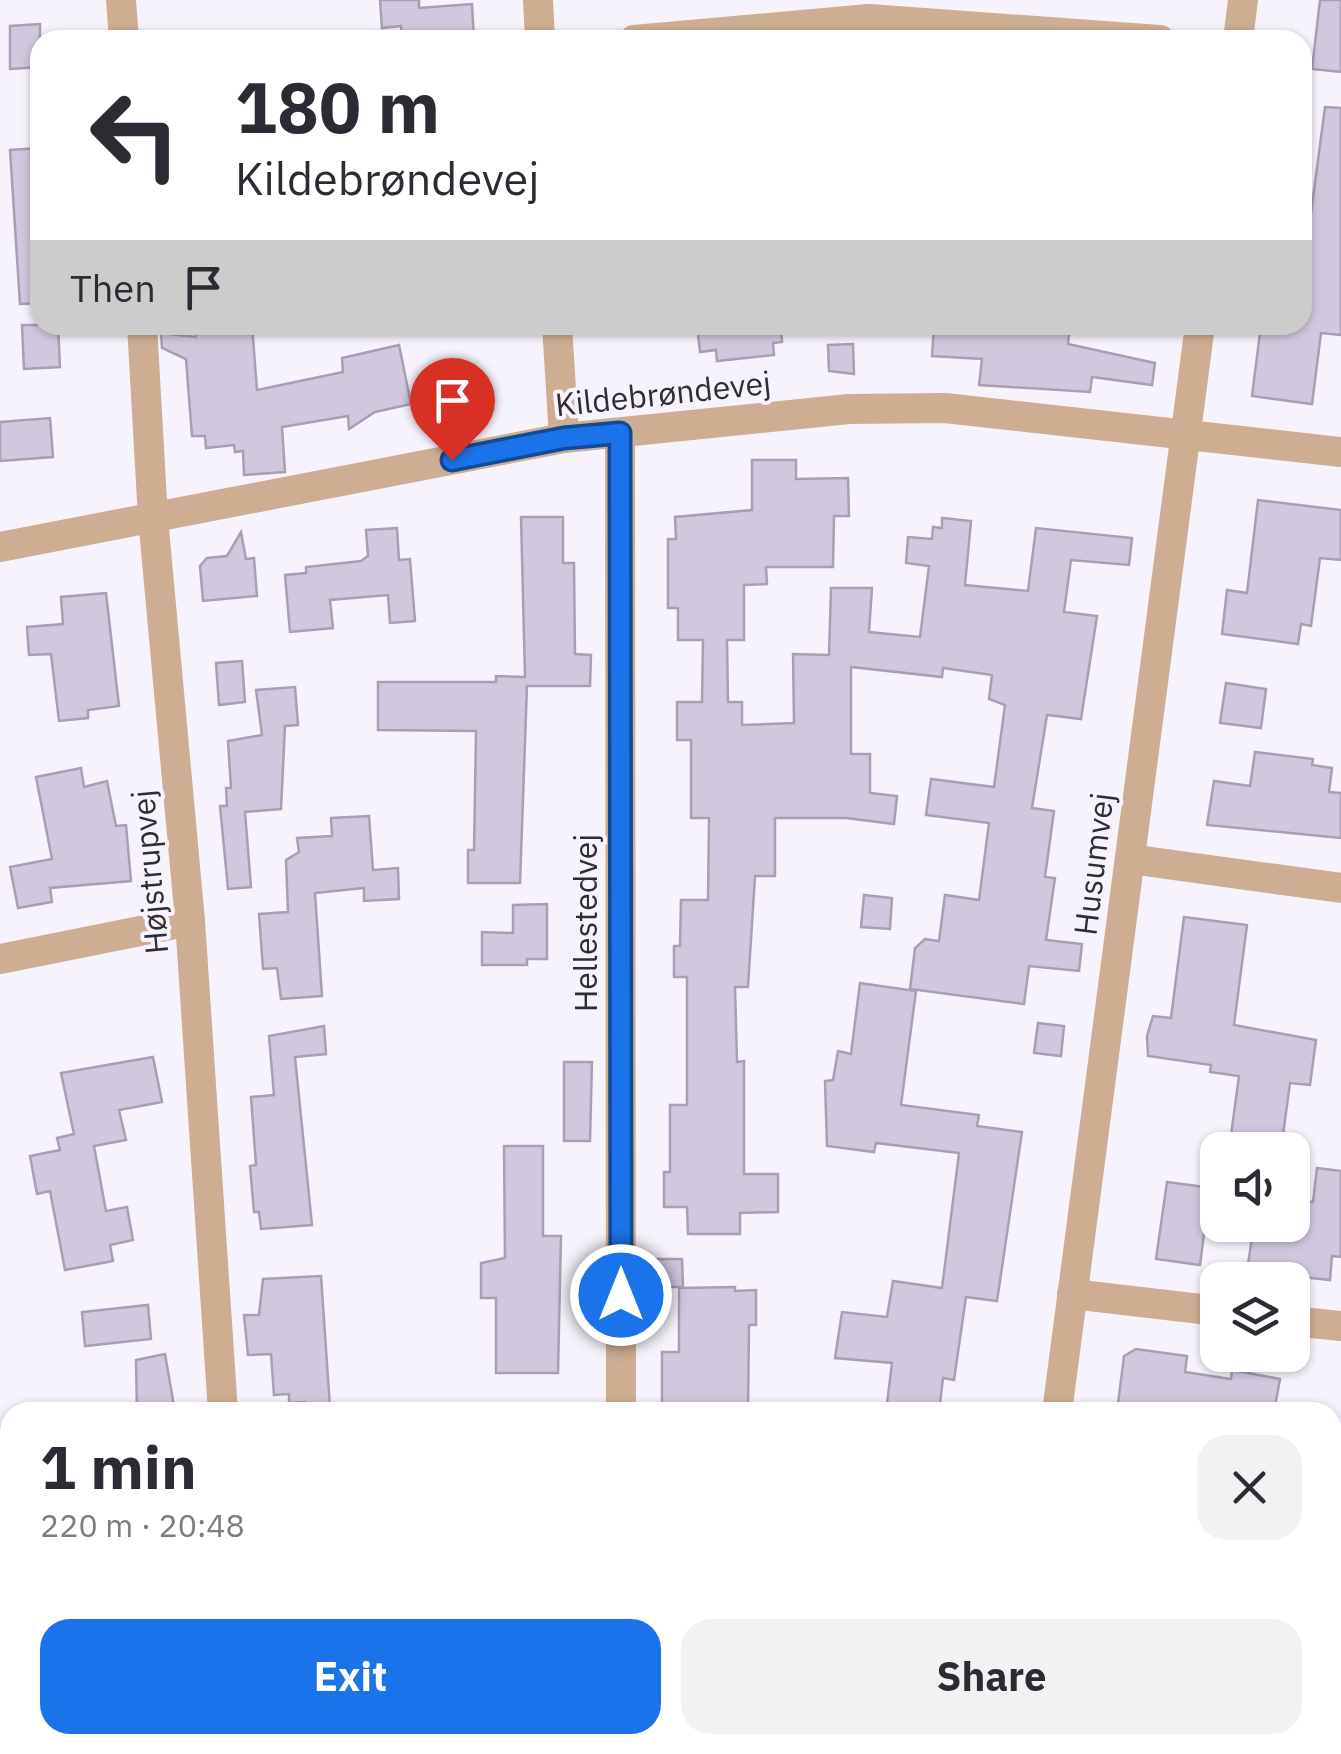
<!DOCTYPE html>
<html lang="en">
<head>
<meta charset="utf-8">
<style>
	:root { --surface:#fff; --page:#f2f2f3; --text:#2b2b33; --muted:#7c7c81; --accent:#1a73e8 }
	body { margin:0; font-family:"IBM Plex Sans",sans-serif; background:var(--page); color:var(--text); height:100vh; display:flex; flex-direction:column; font-size:38px; white-space:nowrap }
	* { box-sizing:border-box; margin:0 }
	p { font-size:32px; color:var(--muted) }
	.icon { flex:none; width:55px; height:55px; fill:none; stroke:currentColor; stroke-width:2; stroke-linecap:round; stroke-linejoin:round }
	.map { position:relative; flex:1; overflow:hidden }
	.side { position:absolute; left:0px; top:1402px; width:1342px; height:352px; display:flex; flex-direction:column; background:var(--surface); border-radius:30px 30px 0 0; box-shadow:0 2px 8px #0004 }
	.side>* { flex:none }
	.guide { position:absolute; left:30px; top:30px; width:1282px; height:305px; border-radius:30px; box-shadow:0 2px 8px #0004; background:#fff; color:var(--text); overflow:hidden }
	.buttons { position:absolute; left:1200px; top:1132px; display:grid; gap:20px }
	.buttons a { display:grid; place-items:center; width:110px; height:110px; border-radius:20px; background:var(--surface); box-shadow:0 2px 8px #0004; font-size:50px }
	.pin { position:absolute; display:grid; place-items:center; width:85px; height:85px; color:#fff; margin:-102px -42px; border-radius:50% 50% 50% 0; rotate:-45deg; box-shadow:0 0 10px #0007 }
	.pin .icon { rotate:45deg }
	.me { position:absolute; width:110px; margin:-55px; rotate:0deg; stroke-linejoin:round; filter:drop-shadow(0 0 8px #0008) }
	.turn { display:flex; align-items:center; gap:35px; height:210px; padding:0 40px; font-size:45px }
	.turn .icon { width:130px; height:130px; stroke-width:2.5 }
	.turn b { display:block; font-size:70px; line-height:85px }
	.then { display:flex; align-items:center; height:95px; padding:0 40px; background:#0003; gap:20px; font-size:38px }
	.round { display:grid; place-items:center; flex:none; width:105px; height:105px; border-radius:30px; background:var(--page) }
	.headline { display:flex; align-items:center; justify-content:space-between; height:170px; padding:0 40px }
	h1 { font-size:60px; font-weight:700; line-height:75px }
	.button { display:flex; gap:20px; margin-top:auto; padding:20px 40px }
	.button a { flex:1; height:115px; border-radius:30px; background:var(--accent); color:#fff; font-size:40px; font-weight:700; line-height:115px; text-align:center }
	.button a+a { background:var(--page); color:var(--text) }
	.map>svg:first-child { display:block }
</style>
</head>
<body>
<div class="map">
<svg width="1341" height="1754" viewBox="0 0 1341 1754">
	<rect width="100%" height="100%" fill="#f7f3fc"/>
	<g fill="#d2c8de" stroke="#a89fb4" stroke-width="2.5">
		<polygon points="380,0 419,0 419,8 472,4 474,40 402,40 401,26 382,28"/>
		<polygon points="1320,0 1341,0 1341,72 1312,69"/>
		<polygon points="40,24 40,67 10,69 10,26"/>
		<polygon points="1325,107 1341,108 1341,335 1321,333 1312,404 1252,396 1261,325 1302,325 1302,220 1310,221"/>
		<polygon points="40,148 40,303 20,304 10,150"/>
		<polygon points="22,325 58,325 60,367 24,369"/>
		<polygon points="195,325 252,325 257,390 343,372 342,358 399,345 411,404 375,412 349,429 348,416 282,427 285,472 244,475 243,451 235,452 234,445 206,448 205,436 192,436 186,359 162,348 161,333 196,337"/>
		<polygon points="697,325 781,325 782,342 773,343 774,355 717,361 716,350 700,352"/>
		<polygon points="934,325 1070,325 1068,344 1155,363 1152,385 1092,377 1090,392 979,385 982,359 932,356"/>
		<polygon points="853,344 854,374 829,371 828,345"/>
		<polygon points="50,418 53,457 0,461 0,422"/>
		<polygon points="752,460 796,460 796,479 848,478 849,516 834,516 833,567 766,567 767,584 744,585 744,640 727,640 728,702 742,702 742,725 794,723 793,654 829,655 831,588 872,588 869,632 920,637 929,566 906,563 908,537 932,539 933,527 942,528 942,518 971,521 965,585 1028,591 1036,528 1132,538 1129,565 1071,560 1064,612 1097,616 1081,719 1047,715 1032,808 1054,811 1045,877 1055,878 1046,940 1082,944 1079,971 1029,966 1024,1004 910,989 915,948 925,939 939,941 945,895 979,900 989,823 926,815 931,779 994,787 1005,705 989,699 992,675 943,668 942,677 851,667 851,754 870,754 870,793 897,796 894,824 846,818 775,818 775,876 755,876 748,987 735,987 737,1062 744,1061 744,1174 778,1174 778,1212 740,1213 740,1234 688,1234 687,1207 664,1207 664,1172 670,1172 670,1105 687,1105 687,977 674,977 674,946 680,946 681,900 708,900 709,818 691,818 691,740 677,740 677,702 702,702 703,640 678,640 678,608 668,608 668,539 676,539 675,517 752,510"/>
		<polygon points="1258,500 1341,510 1341,560 1320,558 1311,626 1301,624 1298,644 1222,634 1227,590 1247,593"/>
		<polygon points="521,517 563,517 563,563 574,563 575,654 591,655 590,686 527,686 520,883 468,883 468,850 474,850 476,731 378,730 378,682 496,682 496,676 525,677"/>
		<polygon points="397,528 399,560 410,559 415,621 390,623 388,595 330,600 333,628 290,632 285,575 306,573 306,567 361,561 368,556 366,530"/>
		<polygon points="241,532 246,559 254,558 257,596 203,601 200,566 207,558 227,556"/>
		<polygon points="106,593 119,706 88,710 88,718 59,721 51,654 29,655 27,627 63,624 61,597"/>
		<polygon points="242,661 245,702 219,705 216,663"/>
		<polygon points="1226,683 1266,689 1261,728 1220,723"/>
		<polygon points="295,687 298,725 285,726 281,809 245,812 251,887 228,889 220,806 227,806 226,788 231,788 228,741 262,735 256,690"/>
		<polygon points="1255,752 1313,759 1312,765 1332,768 1329,792 1341,793 1341,838 1207,825 1214,781 1250,786"/>
		<polygon points="81,768 84,787 107,781 116,826 126,825 131,881 50,888 52,902 18,908 10,867 52,859 36,777"/>
		<polygon points="369,816 373,870 398,868 399,899 364,901 364,888 315,893 322,996 281,999 277,968 263,969 259,914 288,912 286,860 299,852 297,838 332,836 331,818"/>
		<polygon points="864,895 892,898 890,929 861,927"/>
		<polygon points="547,904 547,959 527,959 527,965 482,965 482,932 513,933 513,905"/>
		<polygon points="1184,917 1247,925 1234,1025 1316,1040 1310,1085 1290,1083 1281,1150 1229,1150 1239,1076 1210,1072 1211,1065 1148,1056 1147,1036 1153,1016 1171,1018"/>
		<polygon points="860,983 916,991 901,1105 979,1115 977,1126 1022,1132 997,1301 966,1297 954,1380 943,1378 939,1412 886,1412 892,1363 835,1358 842,1312 887,1317 893,1281 942,1288 959,1153 876,1143 874,1152 827,1146 825,1081 833,1080 838,1051 851,1054"/>
		<polygon points="1038,1023 1064,1026 1061,1056 1034,1053"/>
		<polygon points="324,1026 326,1054 295,1057 312,1225 261,1229 259,1212 254,1212 250,1166 256,1165 251,1097 274,1095 269,1036"/>
		<polygon points="153,1057 162,1102 119,1110 126,1140 94,1146 106,1211 127,1207 133,1240 110,1245 113,1261 65,1270 50,1191 37,1194 30,1156 60,1150 57,1138 74,1134 61,1073"/>
		<polygon points="564,1062 592,1062 590,1141 564,1141"/>
		<polygon points="504,1146 543,1146 543,1236 561,1236 558,1373 496,1373 496,1298 481,1298 481,1263 505,1258"/>
		<polygon points="1317,1168 1341,1171 1341,1257 1332,1256 1330,1280 1247,1271 1253,1231 1263,1232 1264,1225 1303,1225 1306,1201 1313,1202"/>
		<polygon points="1167,1182 1205,1187 1203,1202 1208,1203 1200,1265 1156,1259"/>
		<polygon points="644,1259 682,1259 683,1287 643,1287"/>
		<polygon points="321,1276 330,1407 305,1409 305,1402 289,1403 289,1394 274,1395 271,1354 248,1355 244,1315 259,1315 263,1279"/>
		<polygon points="735,1287 735,1291 756,1290 756,1325 749,1325 748,1412 662,1412 662,1352 679,1352 679,1288"/>
		<polygon points="148,1305 151,1339 85,1346 82,1312"/>
		<polygon points="1136,1349 1187,1356 1185,1372 1231,1379 1232,1370 1280,1379 1274,1412 1168,1404 1167,1412 1117,1412 1124,1356"/>
		<polygon points="165,1354 175,1412 137,1412 136,1360"/>
	</g>
	<g fill="none" stroke-linecap="round" stroke-linejoin="round">
		<g stroke="#ceae92" stroke-width="30">
			<polyline points="121,0 124,40"/>
			<polyline points="538,0 540,40"/>
			<polyline points="634,40 869,19 1160,40"/>
			<polyline points="1238,40 1243,0"/>
			<polyline points="142,325 153,518 190,921 223,1412"/>
			<polyline points="557,325 564,438"/>
			<polyline points="620,433 621,1412"/>
			<polyline points="0,547 564,438 849,409 945,408 1341,452"/>
			<polyline points="1130,859 1341,888"/>
			<polyline points="0,959 190,921"/>
			<polyline points="1072,1294 1218,1311"/>
			<polyline points="1292,1321 1341,1326"/>
			<polyline points="1057,1412 1200,325"/>
			<polyline points="0,1538 10,1536"/>
			<polyline points="249,1745 249,1754"/>
			<polyline points="621,1745 621,1754"/>
			<polyline points="1012,1754 1013,1745"/>
		</g>
	</g>
	<g fill="none" stroke-linecap="round" stroke-linejoin="round">
		<defs>
			<polyline id="route" points="452,460 564,438 620,433 621,1295"/>
		</defs>
		<use href="#route" stroke="#114b97" stroke-width="25"/>
		<use href="#route" stroke="#1a73e8" stroke-width="18"/>
	</g>
	<g text-anchor="middle" stroke-width="8" stroke-linejoin="round" paint-order="stroke">
		<g font-size="32" fill="#302c34" stroke="#f7f3fc">
			<text transform="translate(663 394) rotate(-6)" y="11">Kildebrøndevej</text>
			<text transform="translate(1094 864) rotate(-83)" y="11">Husumvej</text>
			<text transform="translate(150 872) rotate(-95)" y="11">Højstrupvej</text>
			<text transform="translate(586 923) rotate(-90)" y="11">Hellestedvej</text>
		</g>
	</g>
</svg>
<div class="buttons">
<a><svg class="icon" aria-label="sound" viewBox="0 0 24 24"><path d="M4 9h4l5-4v14l-5-4H4zM17 9q2 3 0 6"/></svg></a>
<a><svg class="icon" aria-label="layers" viewBox="0 0 24 24"><path d="M12 4l9 5-9 5-9-5zM3 14l9 5 9-5"/></svg></a>
</div>
<div class="pin" style="left:452px;top:460px;background:#d93025"><svg class="icon" aria-label="arrive" viewBox="0 0 24 24"><path d="M6 21V4h12l-3 4 3 4H6"/></svg></div>
<svg class="me" style="left:621px;top:1295px" viewBox="-20 -20 40 40"><circle r="17" fill="#1a73e8" stroke="#fff" stroke-width="3"/><path d="M0-11L8 9 0 5-8 9z" fill="#fff"/></svg>
<div class="guide">
<div class="turn"><svg class="icon" aria-label="left" viewBox="0 0 24 24"><path d="M17 20v-9H6M10 6l-5 5 5 5"/></svg><div><b>180 m</b>Kildebrøndevej</div></div>
<div class="then">Then<svg class="icon" aria-label="arrive" viewBox="0 0 24 24"><path d="M6 21V4h12l-3 4 3 4H6"/></svg></div>
</div>
<section class="side">
<div class="headline"><div><h1>1 min</h1><p>220 m · 20:48</p></div><a class="round"><svg class="icon" aria-label="close" viewBox="0 0 24 24"><path d="M6 6l12 12M18 6L6 18"/></svg></a></div>
<div class="button"><a>Exit</a><a>Share</a></div>
</section>
</div>
</body>
</html>
